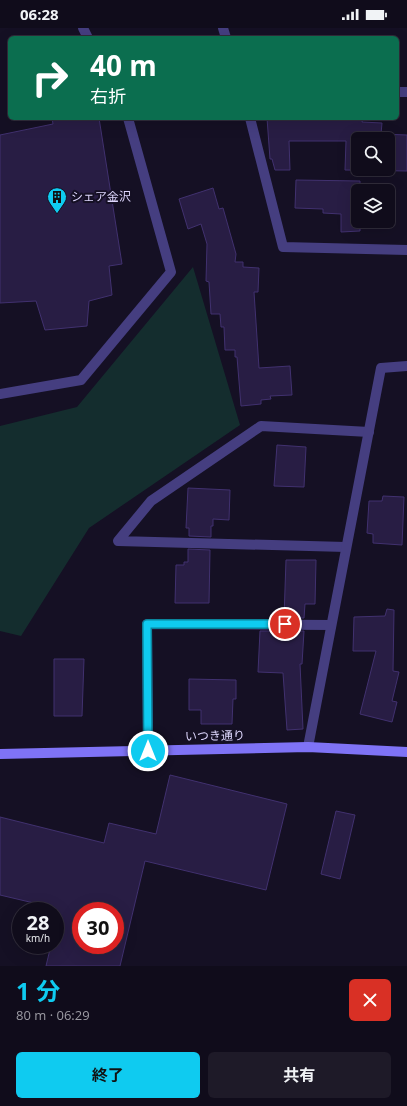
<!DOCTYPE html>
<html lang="ja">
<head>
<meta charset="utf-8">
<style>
	:root { --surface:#100c1b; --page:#1e1a28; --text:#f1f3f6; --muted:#9c9ba3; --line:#302c3a; --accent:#0fcbf0 }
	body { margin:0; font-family:"Open Sans","Noto Sans JP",sans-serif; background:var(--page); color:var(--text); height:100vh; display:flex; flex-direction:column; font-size:15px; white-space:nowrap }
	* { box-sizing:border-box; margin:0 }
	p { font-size:13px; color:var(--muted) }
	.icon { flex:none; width:22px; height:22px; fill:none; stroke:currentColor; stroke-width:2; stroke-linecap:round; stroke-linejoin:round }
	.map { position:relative; height:938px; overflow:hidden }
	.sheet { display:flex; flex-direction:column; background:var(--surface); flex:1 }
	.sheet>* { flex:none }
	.guide { position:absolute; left:8px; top:8px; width:391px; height:84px; border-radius:6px; box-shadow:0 4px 16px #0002,0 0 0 1px var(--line); background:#0b6e4f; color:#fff; overflow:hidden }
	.controls { position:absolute; left:351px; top:104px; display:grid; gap:8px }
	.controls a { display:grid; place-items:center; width:44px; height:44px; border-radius:6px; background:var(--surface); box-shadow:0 4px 16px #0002,0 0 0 1px var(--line); font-size:20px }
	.speed { position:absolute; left:12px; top:874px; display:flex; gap:8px; font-size:20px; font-weight:700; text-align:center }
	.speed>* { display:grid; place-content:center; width:52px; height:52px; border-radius:50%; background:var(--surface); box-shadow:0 4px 16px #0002,0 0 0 1px var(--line); line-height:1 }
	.speed small { font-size:10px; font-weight:400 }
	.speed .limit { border:6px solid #d22; background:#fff; color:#111 }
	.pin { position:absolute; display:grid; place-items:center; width:34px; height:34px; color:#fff; margin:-17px; border:2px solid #fff; border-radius:50%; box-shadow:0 1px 4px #0007 }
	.me { position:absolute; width:44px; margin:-22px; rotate:0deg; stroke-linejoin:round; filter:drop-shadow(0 0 3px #0008) }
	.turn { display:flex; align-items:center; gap:14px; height:84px; padding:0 16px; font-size:18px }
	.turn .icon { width:52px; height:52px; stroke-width:2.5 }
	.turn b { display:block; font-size:28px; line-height:34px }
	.round { display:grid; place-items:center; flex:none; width:42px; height:42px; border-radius:6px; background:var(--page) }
	.summary { display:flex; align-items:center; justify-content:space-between; height:68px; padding:0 16px }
	h1 { font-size:24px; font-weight:700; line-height:30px; color:var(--accent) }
	.cta { display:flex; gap:8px; margin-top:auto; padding:8px 16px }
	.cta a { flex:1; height:46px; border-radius:6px; background:var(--accent); color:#111; font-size:16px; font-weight:700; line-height:46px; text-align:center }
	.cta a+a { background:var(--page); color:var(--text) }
	.status { display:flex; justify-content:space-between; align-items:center; height:28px; padding:0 20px; background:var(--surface); direction:ltr }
	.status svg { height:11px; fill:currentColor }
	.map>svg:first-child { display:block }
</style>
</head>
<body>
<div class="status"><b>06:28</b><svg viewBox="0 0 49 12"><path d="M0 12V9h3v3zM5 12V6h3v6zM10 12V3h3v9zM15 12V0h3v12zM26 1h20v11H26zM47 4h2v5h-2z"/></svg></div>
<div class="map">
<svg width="407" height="938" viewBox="0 0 407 938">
	<rect width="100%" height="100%" fill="#151024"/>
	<polygon fill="#142d2e" points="193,239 240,397 89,500 21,608 0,603 0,398 77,379"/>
	<g fill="#281d44" stroke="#41316f" fill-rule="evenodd">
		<polygon points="52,90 99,90 122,236 109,238 112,267 89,273 87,298 45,302 36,273 0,275 0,107 53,96"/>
		<path d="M267 90H363L362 94 382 95 381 106 407 107V143L345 142 346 113H289L290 142H275L272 131H270ZM358 111H388V141H358Z"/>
		<polygon points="296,152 360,153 360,163 358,163 358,193 360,193 360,203 341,204 341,186 323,185 323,181 295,180"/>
		<polygon points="213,160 219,181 223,180 236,226 235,234 243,234 243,239 259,240 258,264 254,264 259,340 290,338 292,367 270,368 271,371 261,372 261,376 241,378 237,329 235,329 235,322 225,322 224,299 221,299 220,286 211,286 209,254 206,253 207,216 201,196 188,201 179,171"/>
		<polygon points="277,417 306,419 304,459 274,458"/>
		<polygon points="188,460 230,462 229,492 213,491 213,498 211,498 211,509 189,508 189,500 186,500"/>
		<polygon points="383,468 404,469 402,517 373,515 373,506 367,505 369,473 382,473"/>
		<polygon points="188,521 210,522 209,575 175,575 176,537 184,537 184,534 188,534"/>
		<polygon points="286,532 316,532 315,576 305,576 304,590 284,590"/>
		<polygon points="387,581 394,582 393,643 399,644 392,673 397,674 392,694 360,686 376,623 353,623 354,589 385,588"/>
		<polygon points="260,603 304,603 302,636 300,636 303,701 287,702 283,645 258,644"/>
		<polygon points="54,631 84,631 82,688 54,688"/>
		<polygon points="189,651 236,652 236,671 233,671 232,696 201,696 201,682 189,682"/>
		<path d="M170 747 287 776 266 862 145 833 120 938H46L51 917H55V880L0 867V789L104 815 109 795 156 806ZM81 883H115V917H81Z"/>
		<polygon points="336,783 355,787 340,851 321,846"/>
	</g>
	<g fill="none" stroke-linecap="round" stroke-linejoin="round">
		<g stroke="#453e80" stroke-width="10">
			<polyline points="83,0 88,10"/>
			<polyline points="223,0 226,10"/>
			<polyline points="397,64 407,64"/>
			<polyline points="250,90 283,219 407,222"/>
			<polyline points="0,366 81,352 171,244 128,90"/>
			<polyline points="346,519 118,513 151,473 261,398 369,404"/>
			<polyline points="308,719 381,340 407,338"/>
			<polyline points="148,723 147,596 331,597"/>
		</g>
		<polyline stroke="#7f73f6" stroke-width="10" points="0,726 308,719 407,724"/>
	</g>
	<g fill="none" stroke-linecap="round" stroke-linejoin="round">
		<defs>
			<polyline id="route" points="148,723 147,596 285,596"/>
		</defs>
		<use href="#route" stroke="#0a849c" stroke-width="10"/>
		<use href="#route" stroke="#0fcbf0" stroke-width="7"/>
	</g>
	<defs>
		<symbol id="building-pin" viewBox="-11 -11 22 30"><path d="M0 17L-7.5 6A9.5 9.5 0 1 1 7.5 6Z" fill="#0fcbf0" stroke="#151024"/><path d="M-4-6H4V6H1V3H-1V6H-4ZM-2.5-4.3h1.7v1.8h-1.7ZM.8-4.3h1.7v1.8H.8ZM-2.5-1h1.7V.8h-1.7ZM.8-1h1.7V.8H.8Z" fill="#111"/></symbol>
	</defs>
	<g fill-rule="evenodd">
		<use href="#building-pin" x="46" y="158" width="22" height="30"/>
	</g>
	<g text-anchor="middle" stroke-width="4" stroke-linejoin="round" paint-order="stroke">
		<g font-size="12" fill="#ddd6fc" stroke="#151024" text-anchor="start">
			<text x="71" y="173">シェア金沢</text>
		</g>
		<g font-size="12" fill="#ddd6fc" stroke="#151024">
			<text transform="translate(215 708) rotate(-1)" y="4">いつき通り</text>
		</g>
	</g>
</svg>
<div class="controls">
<a><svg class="icon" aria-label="search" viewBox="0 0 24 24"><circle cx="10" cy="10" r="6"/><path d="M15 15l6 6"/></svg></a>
<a><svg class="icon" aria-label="layers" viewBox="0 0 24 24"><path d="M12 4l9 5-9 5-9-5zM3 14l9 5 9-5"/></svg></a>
</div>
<div class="speed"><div>28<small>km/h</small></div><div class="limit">30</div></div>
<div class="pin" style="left:285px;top:596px;background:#d93025"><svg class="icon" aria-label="arrive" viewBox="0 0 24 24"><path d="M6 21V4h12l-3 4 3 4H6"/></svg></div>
<svg class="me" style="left:148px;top:723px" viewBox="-20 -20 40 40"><circle r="17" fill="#0fcbf0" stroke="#fff" stroke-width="3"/><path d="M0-11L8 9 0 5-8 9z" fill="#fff"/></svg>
<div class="guide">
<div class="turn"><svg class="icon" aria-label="right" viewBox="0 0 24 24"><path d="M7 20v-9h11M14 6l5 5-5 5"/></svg><div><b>40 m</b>右折</div></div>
</div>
</div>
<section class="sheet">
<div class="summary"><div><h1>1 分</h1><p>80 m · 06:29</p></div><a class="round" style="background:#d93025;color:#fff"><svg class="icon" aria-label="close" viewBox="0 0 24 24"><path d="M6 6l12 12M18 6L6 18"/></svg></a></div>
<div class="cta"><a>終了</a><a>共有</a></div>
</section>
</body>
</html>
